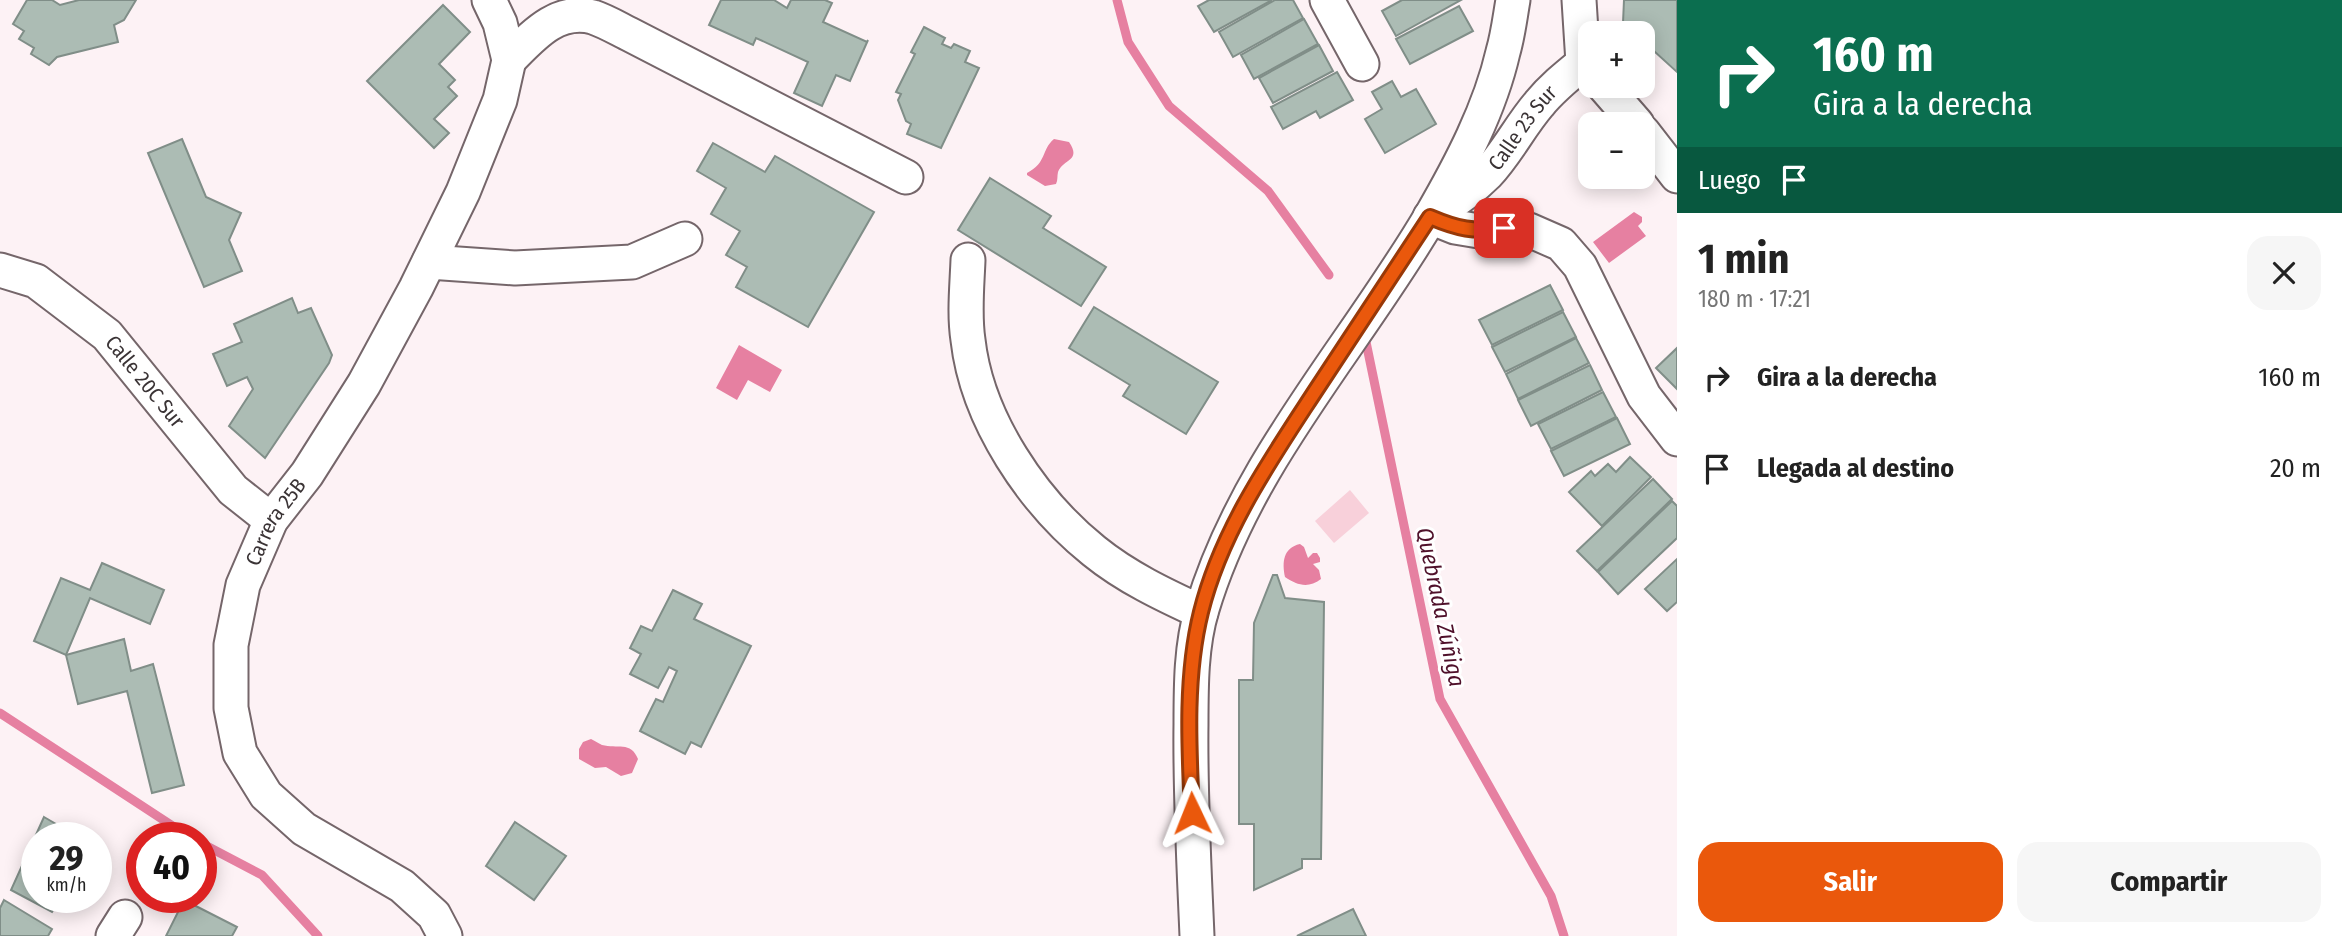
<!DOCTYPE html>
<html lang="es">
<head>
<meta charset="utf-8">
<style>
	:root { --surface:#fff; --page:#f6f6f6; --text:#222; --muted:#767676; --accent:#ea580c }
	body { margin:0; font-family:"Fira Sans Condensed",sans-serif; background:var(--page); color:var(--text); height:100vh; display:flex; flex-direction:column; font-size:26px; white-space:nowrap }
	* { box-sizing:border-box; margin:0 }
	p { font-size:23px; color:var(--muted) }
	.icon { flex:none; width:38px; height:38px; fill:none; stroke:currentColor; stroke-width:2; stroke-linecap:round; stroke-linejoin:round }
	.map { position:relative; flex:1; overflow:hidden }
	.side { display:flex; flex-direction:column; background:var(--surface); width:665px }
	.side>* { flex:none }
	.hud { background:#0b6e4f; color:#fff; overflow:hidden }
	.fabs { position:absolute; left:1578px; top:21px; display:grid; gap:14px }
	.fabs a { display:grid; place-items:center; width:77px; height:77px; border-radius:14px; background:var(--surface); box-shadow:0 4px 18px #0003; font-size:35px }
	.speed { position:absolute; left:21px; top:822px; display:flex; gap:14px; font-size:35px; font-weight:700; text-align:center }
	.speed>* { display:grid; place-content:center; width:91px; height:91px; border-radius:50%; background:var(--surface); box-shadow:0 4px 18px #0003; line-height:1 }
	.speed small { font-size:18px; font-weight:400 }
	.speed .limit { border:10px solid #d22; background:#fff; color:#111 }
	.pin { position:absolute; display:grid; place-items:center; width:60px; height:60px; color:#fff; margin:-30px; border-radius:14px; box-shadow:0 4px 10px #0006 }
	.me { position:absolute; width:77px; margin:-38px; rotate:358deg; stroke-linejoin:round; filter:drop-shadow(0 0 5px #0008) }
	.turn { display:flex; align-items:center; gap:24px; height:147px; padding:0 21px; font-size:32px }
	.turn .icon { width:91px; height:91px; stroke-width:2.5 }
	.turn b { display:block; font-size:49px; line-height:60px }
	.then { display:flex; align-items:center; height:66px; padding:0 21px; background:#0003; gap:14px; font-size:26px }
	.round { display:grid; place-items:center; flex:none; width:74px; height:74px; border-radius:21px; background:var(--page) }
	.overview { display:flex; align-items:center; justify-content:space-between; height:119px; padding:0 21px }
	h1 { font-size:42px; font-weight:700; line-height:52px }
	.primary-button { display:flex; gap:14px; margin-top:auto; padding:14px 21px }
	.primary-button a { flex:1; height:80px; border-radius:21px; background:var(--accent); color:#fff; font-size:28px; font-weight:700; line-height:80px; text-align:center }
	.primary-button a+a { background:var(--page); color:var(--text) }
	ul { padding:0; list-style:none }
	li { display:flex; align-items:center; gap:21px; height:91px; padding:0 21px }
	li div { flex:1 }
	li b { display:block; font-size:26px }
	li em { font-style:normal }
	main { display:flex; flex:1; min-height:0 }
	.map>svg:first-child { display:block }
</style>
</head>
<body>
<main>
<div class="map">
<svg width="1677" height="936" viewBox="0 0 1677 936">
	<rect width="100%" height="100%" fill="#fdf2f5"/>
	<polygon fill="#f8d0da" points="1350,490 1369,513 1334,543 1315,521"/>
	<g fill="#e680a1">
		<path d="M1054 139 1069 142C1082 161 1063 159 1058 172 1057 176 1058 180 1056 184L1045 186 1027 175V173C1047 163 1041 150 1054 139Z"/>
		<polygon points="1634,212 1642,217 1642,222 1638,226 1646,236 1609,263 1593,242"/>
		<polygon points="739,345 782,370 770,392 748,380 737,400 716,388"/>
		<path d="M1300 544 1304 547 1308 558 1313 553H1317L1320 558V562L1313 564 1319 570 1321 579C1308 589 1297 585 1285 577 1282 562 1283 548 1300 544Z"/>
		<path d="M591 739C595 741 598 743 602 745 617 749 631 741 638 759L632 773 621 776 606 767 595 768 579 759V749L583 742Z"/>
	</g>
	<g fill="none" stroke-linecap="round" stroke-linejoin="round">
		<g stroke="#e680a1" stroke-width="9">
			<polyline points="1117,0 1128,42 1169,106 1268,191 1329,275"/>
			<polyline points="1366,342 1440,699 1551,896 1564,936"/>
			<polyline points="0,713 191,838"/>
			<polyline points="201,843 262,875 318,936"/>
		</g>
	</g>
	<g fill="#acbcb4" stroke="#808e88" stroke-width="2">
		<polygon points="27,0 52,0 60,5 79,0 136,0 124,20 114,25 118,42 57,57 49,65 31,54 34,48 19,39 24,31 13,24"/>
		<polygon points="721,0 774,0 787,8 791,0 825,0 832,3 823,22 867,42 868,40 850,81 836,75 822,106 794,93 808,62 756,38 753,45 709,25"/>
		<polygon points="1209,0 1272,0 1214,32 1198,6"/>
		<polygon points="1275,0 1293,0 1303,18 1233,57 1219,32"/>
		<polygon points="1402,0 1461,0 1396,36 1382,11"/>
		<polygon points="1624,0 1677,0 1677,72 1643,41 1643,33 1634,33 1623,23"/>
		<polygon points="443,5 470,32 439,64 455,80 448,87 457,96 434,119 449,133 434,148 367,81"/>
		<polygon points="1459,6 1473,31 1410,64 1396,39"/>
		<polygon points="1304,19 1318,44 1254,79 1241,55"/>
		<polygon points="924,27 945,38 942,44 951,48 954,44 970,51 965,62 979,68 941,148 907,134 911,124 906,121 898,100 901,94 896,92 915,54 911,52"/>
		<polygon points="1319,45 1333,71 1273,103 1259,78"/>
		<polygon points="1337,72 1353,100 1320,118 1316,111 1283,129 1271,107"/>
		<polygon points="1392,81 1401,97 1416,89 1436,124 1385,153 1365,119 1382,109 1372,92"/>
		<polygon points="182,139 206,197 241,213 229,240 242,271 204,287 148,153"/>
		<polygon points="713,143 765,172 775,156 874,212 808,327 736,287 747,267 726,255 740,231 711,214 726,188 697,171"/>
		<polygon points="990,178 1051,216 1043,228 1106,267 1081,306 958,230"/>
		<polygon points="1550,285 1563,310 1492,345 1479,320"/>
		<polygon points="292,298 298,313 311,308 332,355 329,363 265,458 229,426 253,389 247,377 227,386 213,354 242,342 234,324"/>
		<polygon points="1094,307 1218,382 1186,434 1123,396 1130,385 1069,348"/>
		<polygon points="1563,312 1576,337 1505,372 1492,347"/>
		<polygon points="1576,338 1589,363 1518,399 1506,374"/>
		<polygon points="1677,348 1677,389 1656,368"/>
		<polygon points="1590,365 1602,390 1531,426 1518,400"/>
		<polygon points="1603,392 1616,417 1551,449 1538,424"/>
		<polygon points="1617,418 1630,444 1564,476 1551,451"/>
		<polygon points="1630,457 1651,477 1602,526 1569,492 1591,471 1595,476 1608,464 1616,472"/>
		<polygon points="1653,479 1672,499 1597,571 1577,551"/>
		<polygon points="1672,501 1677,506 1677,538 1618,594 1598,572"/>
		<polygon points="1677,559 1677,602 1667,611 1645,589"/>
		<polygon points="102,563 164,590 150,624 90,598 66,655 34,641 61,578 90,590"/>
		<polygon points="1273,575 1277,575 1285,598 1324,602 1321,859 1302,859 1302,868 1254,890 1254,824 1239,824 1239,680 1253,680 1254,623"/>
		<polygon points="673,590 702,604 694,619 751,646 701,747 691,742 685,754 640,731 656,699 663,702 677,671 669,667 658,688 630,674 641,654 630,648 641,626 652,631"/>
		<polygon points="124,639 131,671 153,664 184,785 152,793 127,691 78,704 66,655"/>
		<polygon points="44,817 80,838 37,838 37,898 60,898 52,912 11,890"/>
		<polygon points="515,822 566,856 534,900 486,866"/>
		<polygon points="4,900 52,929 48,936 0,936 0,908"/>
		<polygon points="184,900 237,927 232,936 166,936"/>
		<polygon points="1353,909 1366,936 1297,936"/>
	</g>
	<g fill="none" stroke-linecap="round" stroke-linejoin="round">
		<defs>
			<g id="minor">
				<polyline points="1327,0 1362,64"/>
				<polyline points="1579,0 1583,63 1591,72"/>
				<path d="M509 60C533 36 556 8 593 17 605 21 617 28 629 34L906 177"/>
				<polyline points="1604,86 1637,124"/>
				<polyline points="1643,132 1677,176"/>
				<path id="s1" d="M1435 214C1454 202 1471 190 1487 174 1507 153 1520 126 1539 104 1552 88 1567 76 1583 63"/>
				<polyline points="1430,217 1455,227 1479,231 1504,228 1529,230 1561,244 1580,266 1644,396 1677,439"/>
				<path d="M968 260C967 286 964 314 968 340 977 420 1033 502 1094 551 1126 577 1164 595 1201 612"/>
				<polyline points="429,262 515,268 632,262 685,239"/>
				<path id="s2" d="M0 270 36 281 107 335 233 490 271 520"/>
				<polyline points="113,936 125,917"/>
				<path id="s3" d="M445 936 434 915 402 886 304 829 266 795 240 753 231 708V645L243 585 271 520 307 474 364 384 416 288 463 192 500 100 509 60 500 23 489 0"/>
				<path d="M1197 936C1194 865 1190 795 1191 724 1191 686 1191 645 1202 609 1246 462 1354 347 1431 216 1460 166 1490 109 1503 52 1508 35 1510 17 1513 0"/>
			</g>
		</defs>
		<use href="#minor" stroke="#75666a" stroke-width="37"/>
		<use href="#minor" stroke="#fff" stroke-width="33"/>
	</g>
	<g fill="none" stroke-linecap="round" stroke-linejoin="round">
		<defs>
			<path id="route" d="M1192 813C1189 747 1185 676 1201 612 1221 531 1271 459 1316 390 1354 332 1392 274 1430 217 1458 229 1473 232 1504 228"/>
		</defs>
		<use href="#route" stroke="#983908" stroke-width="18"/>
		<use href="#route" stroke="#ea580c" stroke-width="12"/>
	</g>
	<g text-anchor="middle" stroke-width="6" stroke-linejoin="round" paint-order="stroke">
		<g font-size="21" fill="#3a3335" stroke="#fff">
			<text dy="7" stroke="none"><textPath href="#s1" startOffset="124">Calle 23 Sur</textPath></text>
			<text dy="7" stroke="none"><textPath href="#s2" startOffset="187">Calle 20C Sur</textPath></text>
			<text dy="7" stroke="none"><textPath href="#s3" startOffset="522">Carrera 25B</textPath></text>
		</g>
		<g font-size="23" font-style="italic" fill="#4f102a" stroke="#fff">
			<text transform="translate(1441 607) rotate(78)" y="8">Quebrada Zúñiga</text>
		</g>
	</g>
</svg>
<div class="fabs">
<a>+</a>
<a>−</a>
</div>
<div class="speed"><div>29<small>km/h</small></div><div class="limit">40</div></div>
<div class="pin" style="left:1504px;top:228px;background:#d93025"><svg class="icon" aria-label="arrive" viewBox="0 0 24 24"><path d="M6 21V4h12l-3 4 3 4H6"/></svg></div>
<svg class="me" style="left:1192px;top:813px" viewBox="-20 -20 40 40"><path d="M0-17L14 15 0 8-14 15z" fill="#ea580c" stroke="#fff" stroke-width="4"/></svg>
</div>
<section class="side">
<div class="hud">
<div class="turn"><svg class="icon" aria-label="right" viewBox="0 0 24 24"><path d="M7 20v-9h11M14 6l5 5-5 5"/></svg><div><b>160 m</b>Gira a la derecha</div></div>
<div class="then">Luego<svg class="icon" aria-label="arrive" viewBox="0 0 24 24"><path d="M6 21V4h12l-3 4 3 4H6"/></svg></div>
</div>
<div class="overview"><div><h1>1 min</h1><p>180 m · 17:21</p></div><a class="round"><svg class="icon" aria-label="close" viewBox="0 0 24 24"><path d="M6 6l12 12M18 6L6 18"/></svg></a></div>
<ul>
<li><svg class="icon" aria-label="right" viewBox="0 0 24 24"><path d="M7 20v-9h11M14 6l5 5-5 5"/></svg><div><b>Gira a la derecha</b></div><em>160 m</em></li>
<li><svg class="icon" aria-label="arrive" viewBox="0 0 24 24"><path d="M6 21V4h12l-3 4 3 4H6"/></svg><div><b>Llegada al destino</b></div><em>20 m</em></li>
</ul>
<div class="primary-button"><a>Salir</a><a>Compartir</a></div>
</section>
</main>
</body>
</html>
